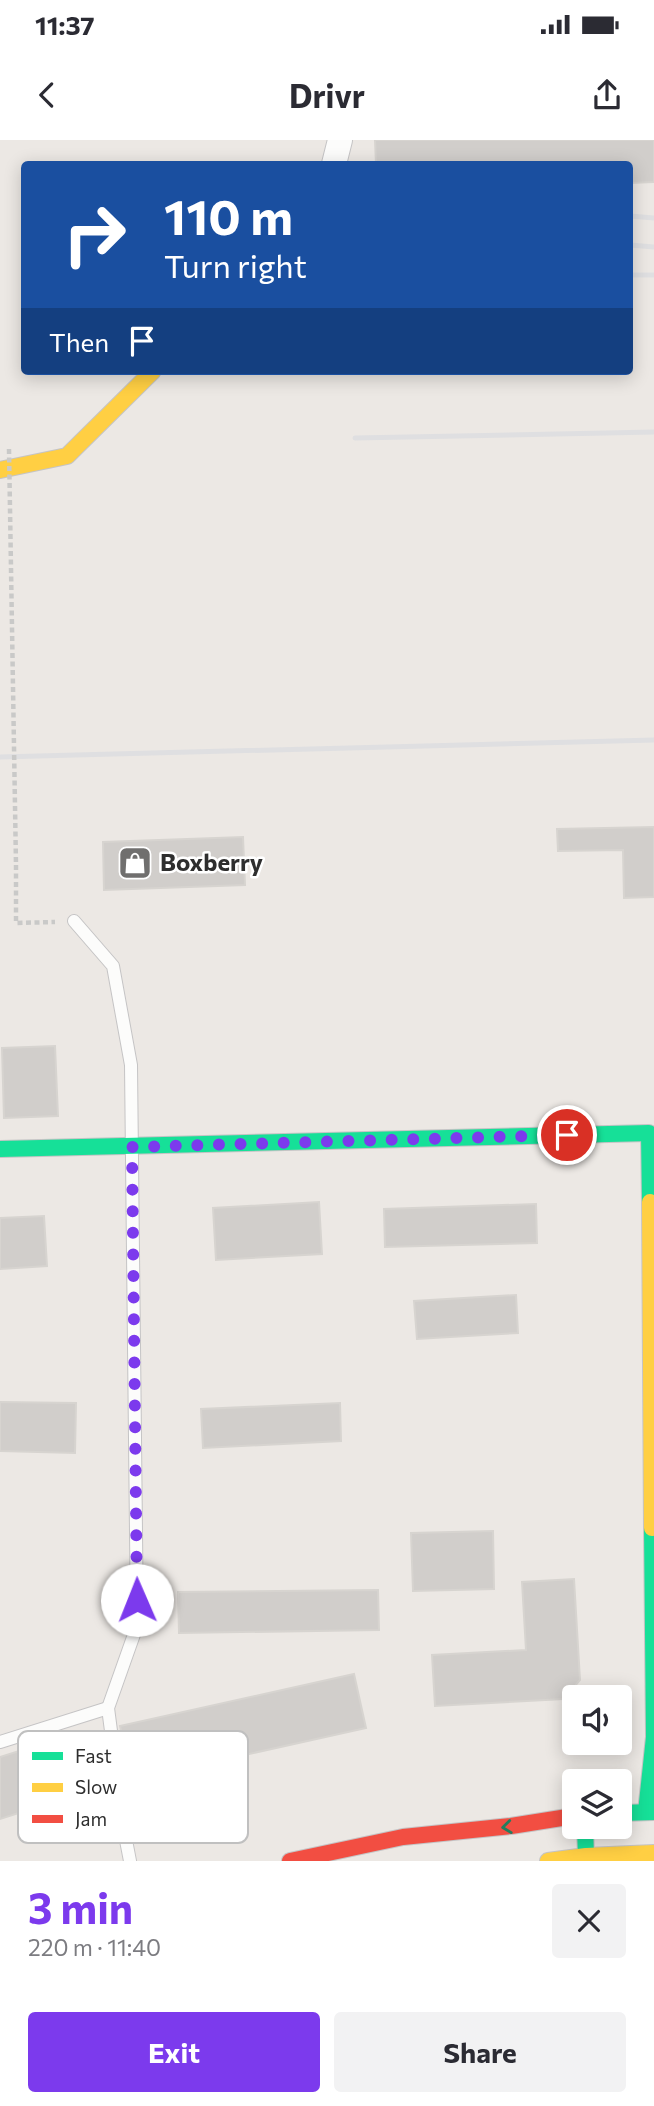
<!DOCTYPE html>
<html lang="en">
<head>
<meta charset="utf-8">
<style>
	:root { --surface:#fff; --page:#f2f2f3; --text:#2b2b33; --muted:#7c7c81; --accent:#7c3aed }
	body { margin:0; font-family:Commissioner,sans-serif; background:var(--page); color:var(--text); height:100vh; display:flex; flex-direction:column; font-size:26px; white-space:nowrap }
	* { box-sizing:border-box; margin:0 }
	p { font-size:23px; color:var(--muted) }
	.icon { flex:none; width:38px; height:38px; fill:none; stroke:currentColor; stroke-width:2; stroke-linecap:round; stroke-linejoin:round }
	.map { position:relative; height:1721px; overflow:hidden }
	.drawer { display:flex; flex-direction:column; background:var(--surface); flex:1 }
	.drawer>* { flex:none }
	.top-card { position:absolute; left:21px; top:21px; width:612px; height:214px; border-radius:7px; box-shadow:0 4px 18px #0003; background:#1a4fa0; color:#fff; overflow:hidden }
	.fabs { position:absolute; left:562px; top:1545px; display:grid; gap:14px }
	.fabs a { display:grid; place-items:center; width:70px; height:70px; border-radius:7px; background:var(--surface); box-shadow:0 4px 18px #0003; font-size:35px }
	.pin { position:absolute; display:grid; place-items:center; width:60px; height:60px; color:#fff; margin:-30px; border:4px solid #fff; border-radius:50%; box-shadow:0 2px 7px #0007 }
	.me { position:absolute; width:77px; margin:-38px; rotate:359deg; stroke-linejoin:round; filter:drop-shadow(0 0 5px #0008) }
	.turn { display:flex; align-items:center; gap:24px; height:147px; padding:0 28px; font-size:32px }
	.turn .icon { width:91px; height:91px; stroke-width:2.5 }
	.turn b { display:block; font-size:49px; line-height:60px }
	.then { display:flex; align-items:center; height:66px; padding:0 28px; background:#0003; gap:14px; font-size:26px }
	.round { display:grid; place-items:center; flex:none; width:74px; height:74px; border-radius:7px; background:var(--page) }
	.summary { display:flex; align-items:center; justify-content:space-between; height:119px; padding:0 28px }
	h1 { font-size:42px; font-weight:700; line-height:52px; color:var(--accent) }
	.button { display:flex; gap:14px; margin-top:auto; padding:14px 28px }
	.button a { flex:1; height:80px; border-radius:7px; background:var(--accent); color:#fff; font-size:28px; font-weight:700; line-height:80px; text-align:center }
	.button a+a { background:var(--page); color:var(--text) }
	.status { display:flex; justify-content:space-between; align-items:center; height:49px; padding:0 35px; background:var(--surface); direction:ltr }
	.status svg { height:19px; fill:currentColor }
	header { display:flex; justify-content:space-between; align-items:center; height:91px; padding:0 28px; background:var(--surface); font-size:32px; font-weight:700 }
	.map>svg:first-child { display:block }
</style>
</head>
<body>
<div class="status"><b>11:37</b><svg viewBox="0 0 49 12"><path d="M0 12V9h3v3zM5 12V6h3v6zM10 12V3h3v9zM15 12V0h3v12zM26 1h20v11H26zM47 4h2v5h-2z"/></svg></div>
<header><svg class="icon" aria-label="back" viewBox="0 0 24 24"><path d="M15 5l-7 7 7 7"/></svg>Drivr<svg class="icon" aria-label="share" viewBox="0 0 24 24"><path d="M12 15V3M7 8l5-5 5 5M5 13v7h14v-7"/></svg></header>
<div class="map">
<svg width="654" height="1721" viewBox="0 0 654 1721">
	<rect width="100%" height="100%" fill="#ece8e4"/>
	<g fill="#d1cecb" stroke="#d7d4d0" stroke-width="2">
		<polygon points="375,0 654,0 654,42 630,43 630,24 376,24"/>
		<polygon points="654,687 654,757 624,758 623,710 558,711 557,689"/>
		<polygon points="243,697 245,745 104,750 103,702"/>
		<polygon points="55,906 58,976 4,978 2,908"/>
		<polygon points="319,1062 322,1114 216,1120 213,1068"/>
		<polygon points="536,1064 537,1103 385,1107 384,1069"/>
		<polygon points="44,1076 47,1126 0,1129 0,1078"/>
		<polygon points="516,1155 518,1193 417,1199 414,1161"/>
		<polygon points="0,1262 76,1263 75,1313 0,1311"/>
		<polygon points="340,1263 341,1301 203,1308 201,1269"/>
		<polygon points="493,1391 494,1449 413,1451 411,1393"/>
		<polygon points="574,1439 580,1540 564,1559 435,1566 432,1515 526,1510 522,1442"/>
		<polygon points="378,1450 379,1490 179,1493 178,1452"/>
		<polygon points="354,1534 366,1588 132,1640 120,1586"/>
		<polygon points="76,1593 94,1649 0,1679 0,1617"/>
	</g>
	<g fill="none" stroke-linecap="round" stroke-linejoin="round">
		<defs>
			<g id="lane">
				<polyline points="74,781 113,826 131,925 137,1486 108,1568 124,1690 130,1721"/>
				<polyline points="0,1602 108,1568"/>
			</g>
			<polyline id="street" points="334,24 340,0"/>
			<g id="fast">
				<polyline points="0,1009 649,993 650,1062"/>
				<polyline points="646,1672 654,1597 652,1388"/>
				<polyline points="620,1673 654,1672"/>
				<polyline points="584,1721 586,1716 585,1687"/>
			</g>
			<g id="slow">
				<polyline points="0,330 67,316 153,231"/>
				<polyline points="650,1062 652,1388"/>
				<polyline points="548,1721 586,1716 654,1713"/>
			</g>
			<polyline id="jam" points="290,1721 403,1697 511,1686 574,1676"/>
		</defs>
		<use href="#lane" stroke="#c5c4c5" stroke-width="14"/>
		<use href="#street" stroke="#c5c4c5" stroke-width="26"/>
		<use href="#fast" stroke="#c5c4c5" stroke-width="18"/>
		<use href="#slow" stroke="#c5c4c5" stroke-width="18"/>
		<use href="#jam" stroke="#c5c4c5" stroke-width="18"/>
		<polyline stroke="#c9c9c8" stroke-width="4.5" stroke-dasharray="5 3.5" stroke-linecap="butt" points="16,725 16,783 55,782"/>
		<use href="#lane" stroke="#fcfcfb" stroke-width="12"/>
		<use href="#street" stroke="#fcfcfb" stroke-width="24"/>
		<use href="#fast" stroke="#16e098" stroke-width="16"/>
		<use href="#slow" stroke="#ffcf43" stroke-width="16"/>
		<use href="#jam" stroke="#f24e42" stroke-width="16"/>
		<g stroke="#dfdfe1" stroke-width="5">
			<polyline points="630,76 654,78"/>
			<polyline points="630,105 654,107"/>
			<polyline points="630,135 654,135"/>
			<polyline points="355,298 654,292"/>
			<polyline points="0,617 654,600"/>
		</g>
		<polyline stroke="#c9c9c8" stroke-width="4.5" stroke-dasharray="5 3.5" stroke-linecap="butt" points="9,309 16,725"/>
	</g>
	<defs><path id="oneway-chevron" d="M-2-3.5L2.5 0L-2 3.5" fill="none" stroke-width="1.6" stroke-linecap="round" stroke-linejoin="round" transform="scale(1.75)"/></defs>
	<use stroke="#237e5e" href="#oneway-chevron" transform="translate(507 1687) rotate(173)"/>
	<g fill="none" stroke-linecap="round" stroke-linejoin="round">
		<polyline stroke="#7c3aed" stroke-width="12" stroke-dasharray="0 21.6" points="137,1460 132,1007 567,995"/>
	</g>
	<defs>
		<symbol id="shop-square" viewBox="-11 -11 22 22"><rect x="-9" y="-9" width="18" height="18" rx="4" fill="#706f6e" stroke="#fff"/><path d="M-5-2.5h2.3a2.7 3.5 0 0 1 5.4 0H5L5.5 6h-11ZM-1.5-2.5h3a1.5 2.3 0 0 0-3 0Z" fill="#fff"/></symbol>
	</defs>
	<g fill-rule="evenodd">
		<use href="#shop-square" x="116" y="704" width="38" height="38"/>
	</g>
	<g text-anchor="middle" stroke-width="5" stroke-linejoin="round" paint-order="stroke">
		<g font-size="24" font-weight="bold" fill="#2e2e2e" stroke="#fff" text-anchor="start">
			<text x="160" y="731">Boxberry</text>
		</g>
	</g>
	<rect x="18" y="1591" width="230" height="112" rx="10" fill="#fff" stroke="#c0c0c0" stroke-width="2"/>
	<rect x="32" y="1612" width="31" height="8" fill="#16e098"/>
	<rect x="32" y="1643" width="31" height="9" fill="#ffcf43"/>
	<rect x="32" y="1675" width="31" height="8" fill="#f24e42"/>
	<g font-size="19" fill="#2e2e2e">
		<text x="75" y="1623">Fast</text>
		<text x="75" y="1654">Slow</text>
		<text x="75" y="1686">Jam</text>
	</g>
</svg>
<div class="fabs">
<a><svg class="icon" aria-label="sound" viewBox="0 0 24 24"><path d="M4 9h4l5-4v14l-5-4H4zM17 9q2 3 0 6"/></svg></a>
<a><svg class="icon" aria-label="layers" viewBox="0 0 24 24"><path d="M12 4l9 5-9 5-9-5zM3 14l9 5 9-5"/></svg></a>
</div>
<div class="pin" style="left:567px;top:995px;background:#d93025"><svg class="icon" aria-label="arrive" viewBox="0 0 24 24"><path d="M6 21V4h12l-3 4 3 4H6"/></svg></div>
<svg class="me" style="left:137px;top:1460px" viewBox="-20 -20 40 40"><circle r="19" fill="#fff"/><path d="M0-13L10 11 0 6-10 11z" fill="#7c3aed"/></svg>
<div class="top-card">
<div class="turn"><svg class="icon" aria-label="right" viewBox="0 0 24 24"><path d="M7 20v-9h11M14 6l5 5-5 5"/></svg><div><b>110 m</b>Turn right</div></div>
<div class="then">Then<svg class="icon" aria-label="arrive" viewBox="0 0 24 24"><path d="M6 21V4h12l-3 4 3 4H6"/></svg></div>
</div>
</div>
<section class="drawer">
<div class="summary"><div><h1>3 min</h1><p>220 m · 11:40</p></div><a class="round"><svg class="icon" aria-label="close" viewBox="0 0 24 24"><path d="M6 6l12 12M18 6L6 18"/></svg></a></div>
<div class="button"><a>Exit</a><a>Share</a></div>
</section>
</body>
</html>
